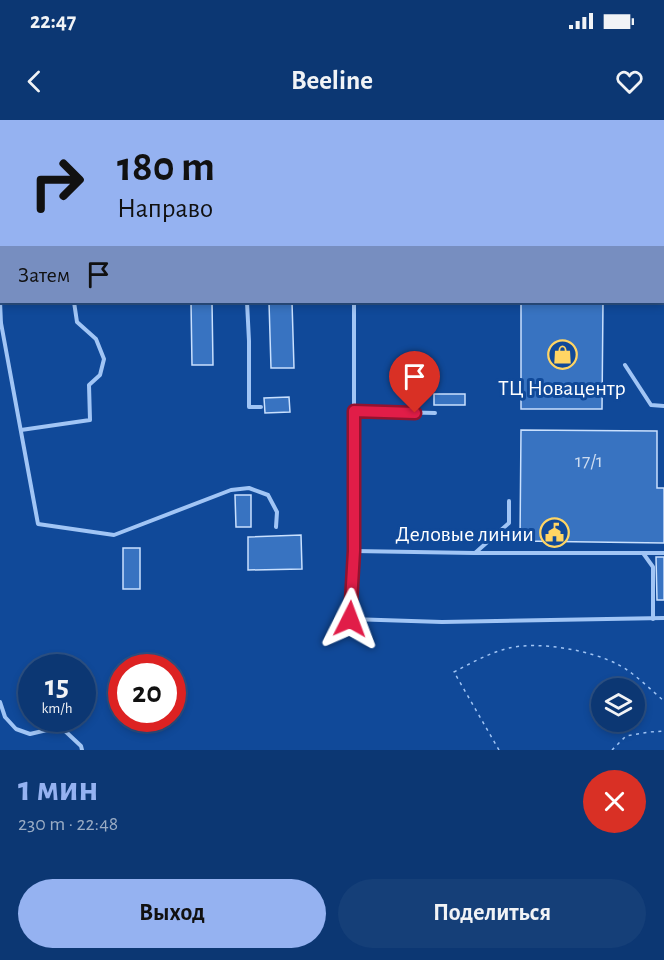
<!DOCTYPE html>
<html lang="ru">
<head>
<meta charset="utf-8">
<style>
	:root { --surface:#0c3773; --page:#153f78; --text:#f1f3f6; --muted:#9aacc4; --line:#2c5185; --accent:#95b2f1 }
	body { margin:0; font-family:"Alegreya Sans",sans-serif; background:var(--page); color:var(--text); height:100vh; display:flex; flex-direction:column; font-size:22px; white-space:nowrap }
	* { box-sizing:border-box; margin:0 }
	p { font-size:20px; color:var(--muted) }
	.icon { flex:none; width:33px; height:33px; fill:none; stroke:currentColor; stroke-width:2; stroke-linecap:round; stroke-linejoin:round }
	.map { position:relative; height:630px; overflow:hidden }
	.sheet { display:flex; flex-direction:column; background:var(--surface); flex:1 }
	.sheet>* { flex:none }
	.banner { position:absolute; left:0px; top:0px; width:664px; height:183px; box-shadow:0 3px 9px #0003,0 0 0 2px var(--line); background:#95b2f1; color:#111; overflow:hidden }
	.buttons { position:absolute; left:591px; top:558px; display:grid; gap:12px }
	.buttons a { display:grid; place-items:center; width:54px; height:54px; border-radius:50%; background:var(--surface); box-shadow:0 3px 9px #0003,0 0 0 2px var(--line); font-size:30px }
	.speed { position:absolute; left:18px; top:534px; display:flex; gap:12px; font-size:30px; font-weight:700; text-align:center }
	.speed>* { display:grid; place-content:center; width:78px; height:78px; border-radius:50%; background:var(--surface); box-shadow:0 3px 9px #0003,0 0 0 2px var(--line); line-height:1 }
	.speed small { font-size:15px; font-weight:400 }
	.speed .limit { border:9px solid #d22; background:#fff; color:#111 }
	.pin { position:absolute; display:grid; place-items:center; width:51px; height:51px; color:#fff; margin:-62px -26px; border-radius:50% 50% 50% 0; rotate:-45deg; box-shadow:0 0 6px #0007 }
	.pin .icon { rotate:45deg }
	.me { position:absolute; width:66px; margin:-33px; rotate:3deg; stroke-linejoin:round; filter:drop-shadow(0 0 4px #0008) }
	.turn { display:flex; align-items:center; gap:21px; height:126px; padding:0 18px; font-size:27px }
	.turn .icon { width:78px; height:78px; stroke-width:2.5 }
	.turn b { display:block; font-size:42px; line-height:51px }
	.then { display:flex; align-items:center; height:57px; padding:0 18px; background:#0003; gap:12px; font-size:22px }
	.round { display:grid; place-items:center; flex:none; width:63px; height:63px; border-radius:32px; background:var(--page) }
	.head { display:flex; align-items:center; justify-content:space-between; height:102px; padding:0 18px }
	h1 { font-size:36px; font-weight:700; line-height:45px; color:var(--accent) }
	.button { display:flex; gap:12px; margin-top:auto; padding:12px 18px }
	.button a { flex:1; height:69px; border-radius:36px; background:var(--accent); color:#111; font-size:24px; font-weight:700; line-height:69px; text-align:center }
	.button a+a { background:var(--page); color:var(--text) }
	.status { display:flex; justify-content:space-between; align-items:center; height:42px; padding:0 30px; background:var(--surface); direction:ltr }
	.status svg { height:16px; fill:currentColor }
	header { display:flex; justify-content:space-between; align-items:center; height:78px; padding:0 18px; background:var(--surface); font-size:27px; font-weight:700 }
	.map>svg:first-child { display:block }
</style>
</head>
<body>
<div class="status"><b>22:47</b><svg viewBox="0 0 49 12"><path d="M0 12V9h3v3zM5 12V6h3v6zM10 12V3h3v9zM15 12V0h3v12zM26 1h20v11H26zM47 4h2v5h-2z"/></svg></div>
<header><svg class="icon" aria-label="back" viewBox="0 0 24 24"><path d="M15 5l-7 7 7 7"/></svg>Beeline<svg class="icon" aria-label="heart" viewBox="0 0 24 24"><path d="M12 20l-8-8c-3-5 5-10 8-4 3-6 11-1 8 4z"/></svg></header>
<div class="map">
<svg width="664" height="630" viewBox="0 0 664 630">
	<rect width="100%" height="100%" fill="#104999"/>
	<g fill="#3873c1" stroke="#c9e0fe" stroke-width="1.5">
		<polygon points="191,182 212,182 213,245 192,245"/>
		<polygon points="269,182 292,182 294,248 271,248"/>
		<polygon points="521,182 603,182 602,289 521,289"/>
		<rect x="434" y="274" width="31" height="11"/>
		<polygon points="289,277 290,292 265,293 264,278"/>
		<polygon points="521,310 657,311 657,368 664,368 664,423 520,421"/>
		<polygon points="235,375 251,375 251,407 236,407"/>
		<polygon points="301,415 302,449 248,450 248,417"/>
		<rect x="123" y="428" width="17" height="41"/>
		<polygon points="656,437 664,437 664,480 657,480"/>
	</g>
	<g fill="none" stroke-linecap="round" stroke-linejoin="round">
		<g stroke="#a1c5f5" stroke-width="1.5" stroke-dasharray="3 4.5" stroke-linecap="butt">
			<path d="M499 630 454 552C471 543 489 533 509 528 538 521 590 530 617 544 632 551 651 570 664 581"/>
			<polyline points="612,630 626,616 649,612 664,611"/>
		</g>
		<g stroke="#a1c5f5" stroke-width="4">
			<polyline points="45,0 45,2"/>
			<polyline points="375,0 375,2"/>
			<polyline points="249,2 249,0"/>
			<polyline points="318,2 318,0"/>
			<polyline points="354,2 354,0"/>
			<polyline points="400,2 400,0"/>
			<polyline points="416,2 416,0"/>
			<polyline points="431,2 431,0"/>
			<polyline points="454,2 454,0"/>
			<polyline points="512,2 512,0"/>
			<polyline points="0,181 1,204"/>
			<polyline points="247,182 249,221 249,287 261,287"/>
			<polyline points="354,182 354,431 350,499 442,502 664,498"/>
			<polyline points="1,203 38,404 114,415 231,370 249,368 268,375 277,392 276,407"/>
			<polyline points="625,245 651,285 664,286"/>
			<polyline points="354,291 435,293"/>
			<polyline points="21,310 90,300 89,265 100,255 104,239 96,219 77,202 74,182"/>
			<polyline points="354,431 474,433 643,433 653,447 653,499"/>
			<polyline points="475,433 509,403 509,381"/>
			<polyline points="643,433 664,433"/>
			<polyline points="0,582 5,597 16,609 30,614 47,610 65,611 81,626 82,630"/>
		</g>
		<g stroke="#d1e3fd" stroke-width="9">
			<polyline points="641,0 648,2"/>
			<polyline points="663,5 664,5"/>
		</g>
	</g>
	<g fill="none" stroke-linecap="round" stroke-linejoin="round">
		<defs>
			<polyline id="route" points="350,499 354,431 354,291 415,293"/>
		</defs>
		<use href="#route" stroke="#92132f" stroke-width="15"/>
		<use href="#route" stroke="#e11d48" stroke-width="10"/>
	</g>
	<defs>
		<symbol id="shop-ring" viewBox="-11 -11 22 22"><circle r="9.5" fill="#104999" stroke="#ffd564" stroke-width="1.5"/><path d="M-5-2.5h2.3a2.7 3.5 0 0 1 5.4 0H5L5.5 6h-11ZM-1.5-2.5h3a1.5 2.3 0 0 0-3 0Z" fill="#ffd564"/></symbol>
		<symbol id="civic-ring" viewBox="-11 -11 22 22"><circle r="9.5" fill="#104999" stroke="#ffd564" stroke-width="1.5"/><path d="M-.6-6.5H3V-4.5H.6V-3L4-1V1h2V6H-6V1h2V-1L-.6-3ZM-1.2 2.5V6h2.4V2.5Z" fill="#ffd564"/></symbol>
	</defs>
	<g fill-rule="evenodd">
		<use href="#shop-ring" x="546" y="218" width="33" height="33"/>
		<use href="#civic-ring" x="538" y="396" width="33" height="33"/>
	</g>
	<g text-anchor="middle" stroke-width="6" stroke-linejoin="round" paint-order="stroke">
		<g font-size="20" fill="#cddcf0">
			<text x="589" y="347">17/1</text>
		</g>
		<g font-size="22" fill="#fff" stroke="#104999">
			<text x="562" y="275">ТЦ Новацентр</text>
			<text x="534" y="421" text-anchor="end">Деловые линии</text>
		</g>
	</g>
</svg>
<div class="buttons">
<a><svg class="icon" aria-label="layers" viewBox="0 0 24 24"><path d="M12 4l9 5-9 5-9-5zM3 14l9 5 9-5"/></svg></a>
</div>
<div class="speed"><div>15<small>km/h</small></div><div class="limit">20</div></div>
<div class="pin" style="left:415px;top:293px;background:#d93025"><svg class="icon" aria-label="arrive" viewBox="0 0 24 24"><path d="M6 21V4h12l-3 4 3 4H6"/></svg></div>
<svg class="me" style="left:350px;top:499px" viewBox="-20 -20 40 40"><path d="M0-17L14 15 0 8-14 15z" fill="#e11d48" stroke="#fff" stroke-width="4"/></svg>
<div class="banner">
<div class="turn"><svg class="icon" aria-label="right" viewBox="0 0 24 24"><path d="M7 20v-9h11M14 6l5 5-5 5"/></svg><div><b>180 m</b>Направо</div></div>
<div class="then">Затем<svg class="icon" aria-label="arrive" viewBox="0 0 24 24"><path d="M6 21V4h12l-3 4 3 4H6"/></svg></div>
</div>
</div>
<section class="sheet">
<div class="head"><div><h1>1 мин</h1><p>230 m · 22:48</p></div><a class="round" style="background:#d93025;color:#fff"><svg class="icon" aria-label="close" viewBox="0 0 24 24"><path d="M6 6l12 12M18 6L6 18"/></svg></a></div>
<div class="button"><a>Выход</a><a>Поделиться</a></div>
</section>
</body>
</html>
